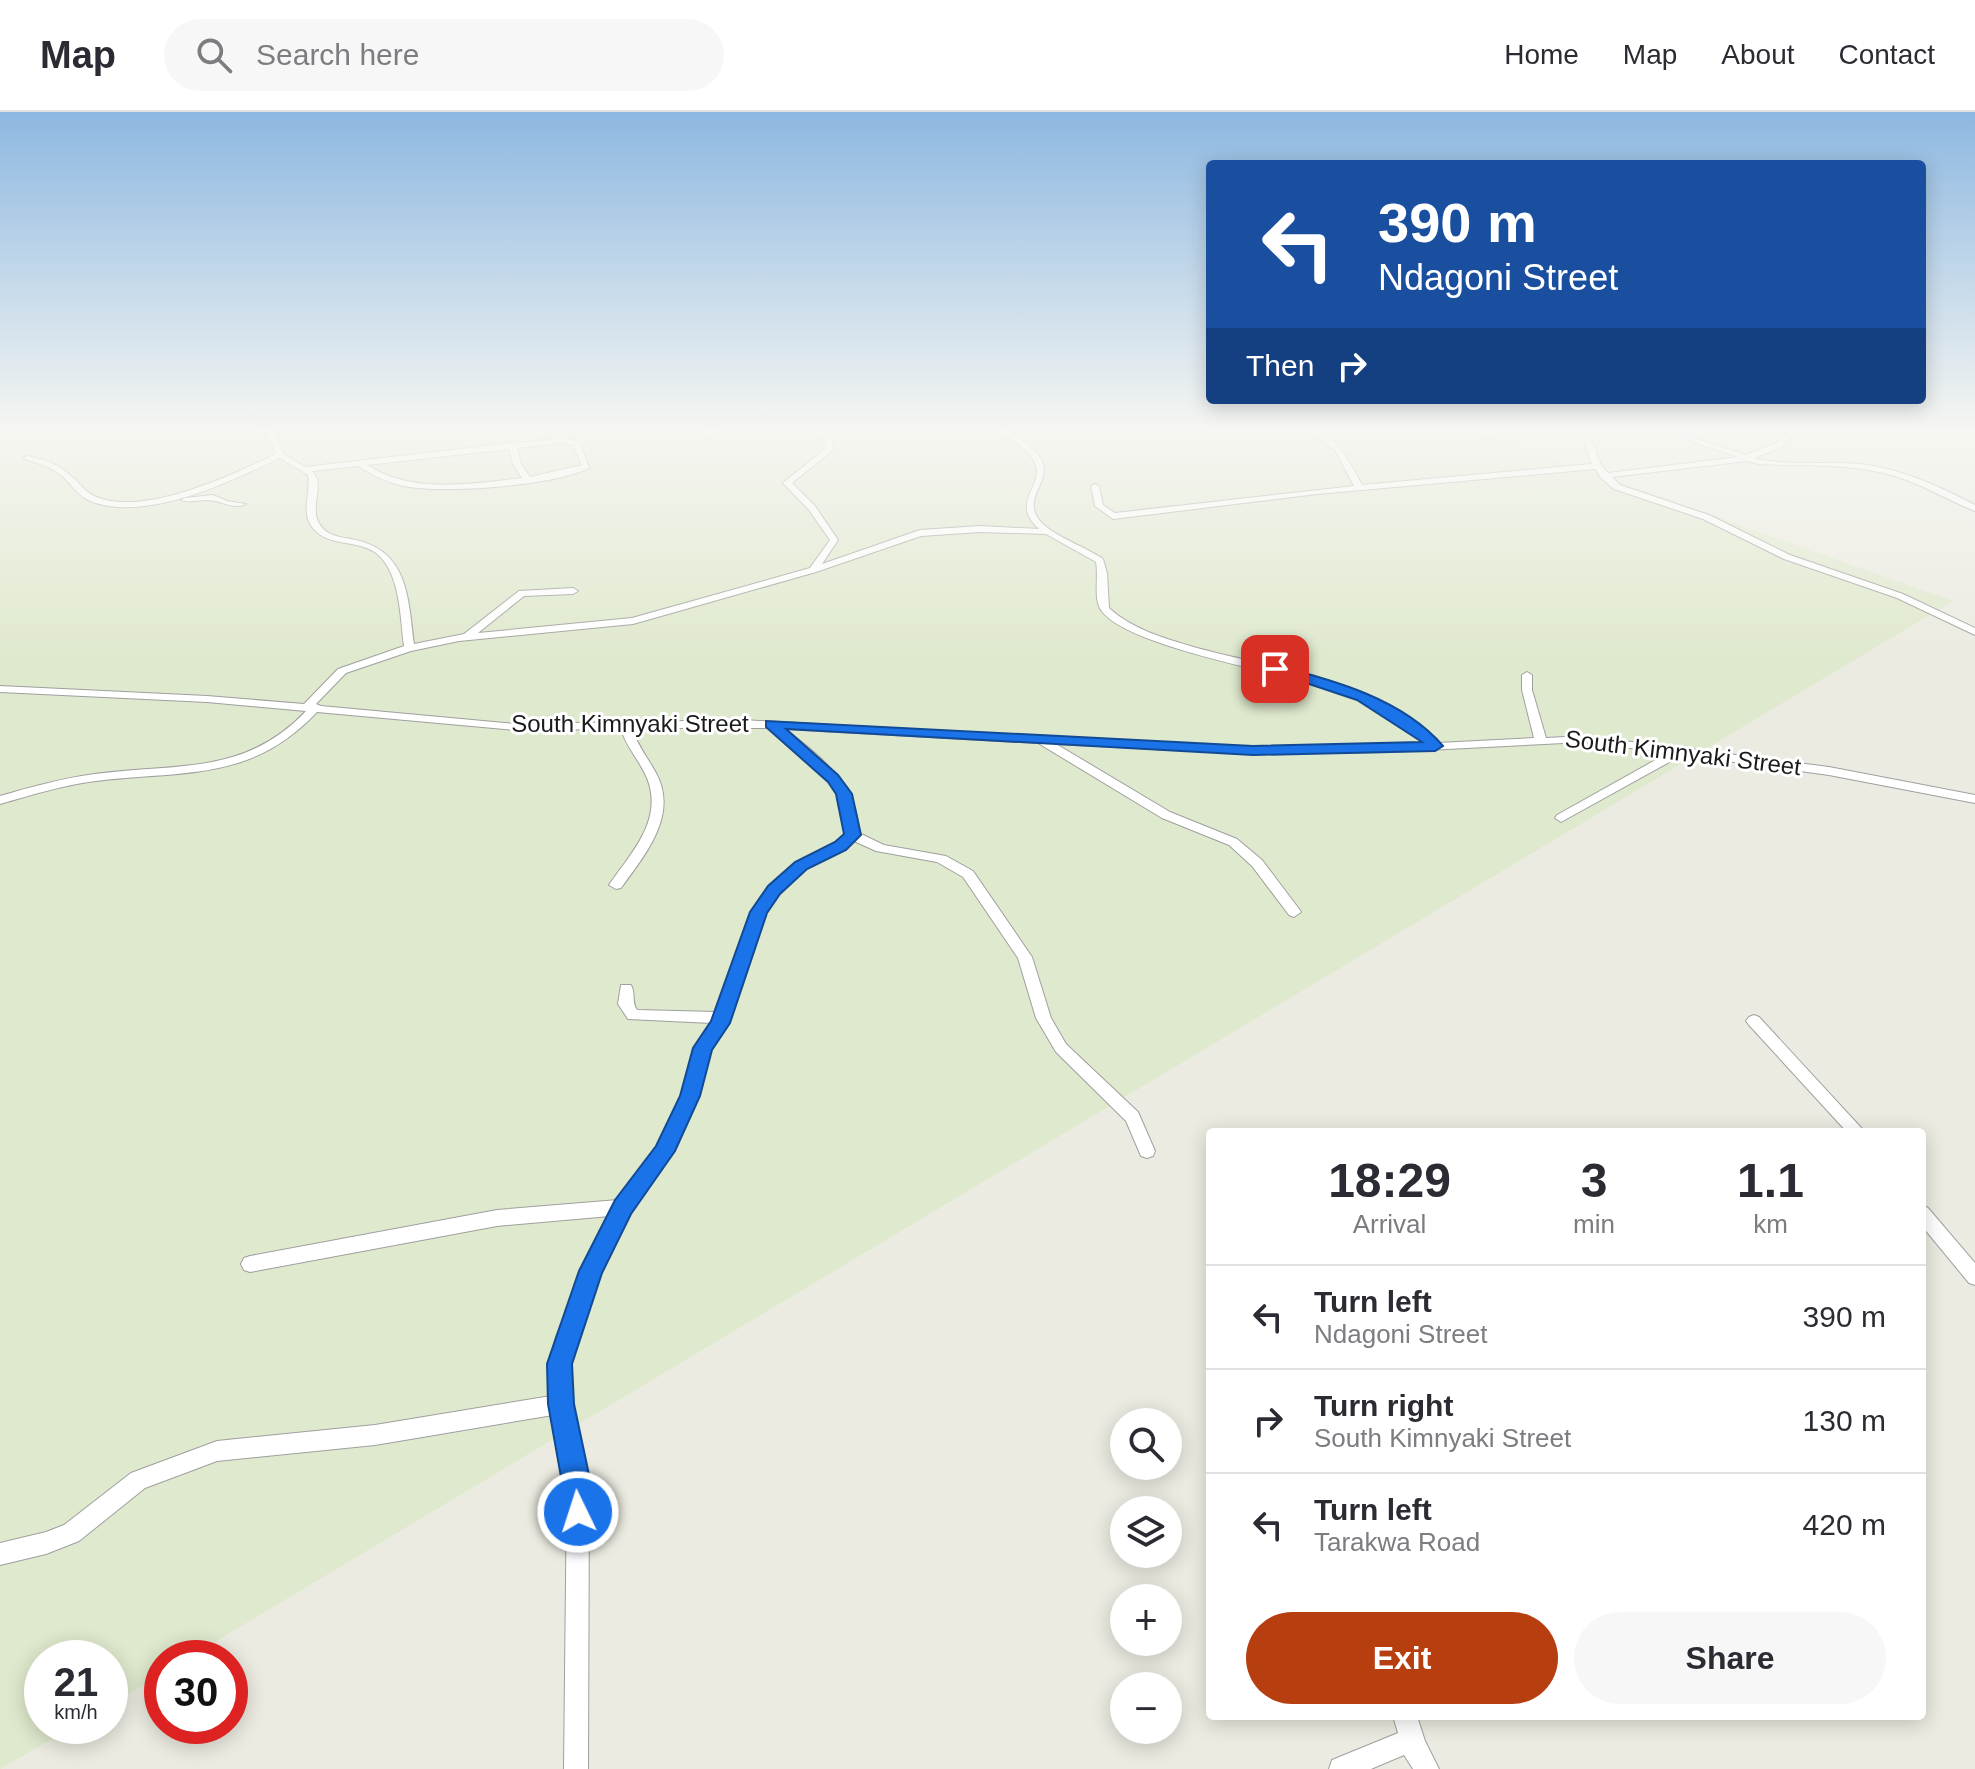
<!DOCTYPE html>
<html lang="en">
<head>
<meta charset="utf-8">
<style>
	:root { --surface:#fff; --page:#f7f7f7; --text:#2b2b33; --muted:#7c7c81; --line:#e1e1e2; --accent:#b63e0f }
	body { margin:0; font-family:Helvetica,sans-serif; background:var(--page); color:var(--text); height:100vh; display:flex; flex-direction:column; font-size:30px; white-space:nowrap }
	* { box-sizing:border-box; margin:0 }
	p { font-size:26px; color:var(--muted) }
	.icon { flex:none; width:44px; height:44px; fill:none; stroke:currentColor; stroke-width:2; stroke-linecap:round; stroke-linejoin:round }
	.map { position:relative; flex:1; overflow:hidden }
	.drawer { position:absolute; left:1206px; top:1016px; width:720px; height:592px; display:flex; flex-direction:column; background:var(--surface); border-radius:8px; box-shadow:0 4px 20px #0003 }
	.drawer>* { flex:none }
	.guide { position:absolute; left:1206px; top:48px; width:720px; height:244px; border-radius:8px; box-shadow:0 4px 20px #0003; background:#1a4fa0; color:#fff; overflow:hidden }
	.fabs { position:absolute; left:1110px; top:1296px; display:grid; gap:16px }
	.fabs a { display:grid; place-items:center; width:72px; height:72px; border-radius:50%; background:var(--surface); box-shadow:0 4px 20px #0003; font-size:40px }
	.speed { position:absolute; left:24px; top:1528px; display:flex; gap:16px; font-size:40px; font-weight:700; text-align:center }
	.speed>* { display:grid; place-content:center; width:104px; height:104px; border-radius:50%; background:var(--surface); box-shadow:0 4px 20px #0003; line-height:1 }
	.speed small { font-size:20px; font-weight:400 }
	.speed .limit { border:12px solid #d22; background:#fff; color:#111 }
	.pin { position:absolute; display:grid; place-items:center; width:68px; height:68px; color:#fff; margin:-34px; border-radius:16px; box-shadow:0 4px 12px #0006 }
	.me { position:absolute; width:88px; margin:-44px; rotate:356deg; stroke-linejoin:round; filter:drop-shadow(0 0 6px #0008) }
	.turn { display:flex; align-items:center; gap:28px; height:168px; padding:0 40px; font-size:36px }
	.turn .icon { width:104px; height:104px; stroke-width:2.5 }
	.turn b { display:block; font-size:56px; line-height:68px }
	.then { display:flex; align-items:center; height:76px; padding:0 40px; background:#0003; gap:16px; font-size:30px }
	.eta { display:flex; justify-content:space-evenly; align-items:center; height:136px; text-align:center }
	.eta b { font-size:48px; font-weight:800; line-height:56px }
	.action { display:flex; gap:16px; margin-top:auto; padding:16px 40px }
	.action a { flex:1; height:92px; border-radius:48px; background:var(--accent); color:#fff; font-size:32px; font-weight:800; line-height:92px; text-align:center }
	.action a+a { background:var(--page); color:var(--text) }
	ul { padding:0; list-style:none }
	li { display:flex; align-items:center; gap:24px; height:104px; padding:0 40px; border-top:2px solid var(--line) }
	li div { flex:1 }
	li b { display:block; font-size:30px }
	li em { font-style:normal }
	header { display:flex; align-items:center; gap:48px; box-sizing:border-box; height:112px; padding:0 40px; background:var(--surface); border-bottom:2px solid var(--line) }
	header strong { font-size:38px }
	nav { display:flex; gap:44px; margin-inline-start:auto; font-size:28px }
	.search { width:560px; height:72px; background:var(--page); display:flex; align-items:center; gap:20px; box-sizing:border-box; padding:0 28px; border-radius:44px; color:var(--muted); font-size:30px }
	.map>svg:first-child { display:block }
</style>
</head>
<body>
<header>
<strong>Map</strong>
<div class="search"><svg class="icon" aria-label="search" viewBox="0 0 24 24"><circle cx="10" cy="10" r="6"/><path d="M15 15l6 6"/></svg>Search here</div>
<nav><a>Home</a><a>Map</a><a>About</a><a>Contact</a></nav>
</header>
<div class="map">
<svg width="1975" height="1657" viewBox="0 0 1975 1657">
	<rect width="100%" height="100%" fill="#ecebe1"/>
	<polygon fill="#dfe9cd" points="0,315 1464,315 1953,489 188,1546 162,1546 162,1562 110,1593 110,1546 42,1546 42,1614 75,1614 0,1657"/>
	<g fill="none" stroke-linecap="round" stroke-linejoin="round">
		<defs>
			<g id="minor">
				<path d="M220 315 273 316 283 342 305 355 512 331 560 327 579 329 589 356C552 374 444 382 403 374 386 370 372 363 358 354L312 359C326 372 309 395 319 411 325 423 339 425 351 427 408 437 408 484 414 532L464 522 519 479 573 476 578 479 573 482 524 484 478 521 632 506 810 456 830 428 809 398 783 371 825 337 824 327 817 315H825L832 327 833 338 792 371 815 394 838 428 822 452 920 418 980 414 1039 417C1007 388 1049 374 1033 347 1024 333 1006 326 993 315 1004 315 1012 321 1021 327 1070 362 1023 376 1036 403 1045 422 1085 434 1103 447L1107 461 1109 496C1133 518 1167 527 1197 536 1248 550 1302 558 1351 576 1384 587 1412 609 1438 631L1534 626 1522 578V563L1527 560 1532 563V578L1546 626 1584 624 1679 636 1685 634 1690 637 1829 655 1975 683V691L1829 663 1682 643 1561 710 1555 706 1557 703 1668 641 1584 630 1388 640 1253 642 1056 632 1170 700 1237 727 1262 748 1299 797 1301 800 1294 805 1289 803 1252 754 1229 733 1162 706 1038 631 785 617C820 644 858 673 859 721L884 733 946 744 973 759 1032 845 1051 906 1066 932 1138 1000 1155 1039 1153 1044 1147 1046 1141 1044 1126 1009 1056 940 1036 906 1018 846 963 765 937 750 876 739 854 729 846 737 806 757 779 781 765 801 728 911 710 937 698 984 671 1044 629 1100 600 1161 576 1225 570 1252 571 1292 589 1372 588 1657H564L567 1372 553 1303 375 1333 217 1349 145 1376 79 1429 46 1442 0 1453V1431L46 1420 64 1413 131 1361 217 1329 375 1313 551 1284 550 1252 556 1225 582 1159 610 1104 497 1114 250 1160 244 1158 241 1152 244 1146 250 1144 497 1098 618 1088 659 1035 682 984 695 936 712 911 628 907 618 892 621 873H631C636 882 631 889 637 898L716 900 753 797 769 775 796 751 836 731 847 722C846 671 807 645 770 616H632C637 633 648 646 656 661 679 703 645 743 621 776L616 777 609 773C631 741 664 708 647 666 640 649 626 635 621 617L515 618 317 600C250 671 183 658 96 669 63 673 32 683 0 692V684C31 675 63 666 95 662 176 651 245 664 306 599L207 590 0 580V574L207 584 304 592 338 557 404 534C400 506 401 461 376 441 356 426 325 437 310 412 302 397 311 379 308 363L280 346C229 370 146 411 90 389 76 383 69 368 57 360 47 353 34 351 23 346L27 344C43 347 59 352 71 364 79 370 85 380 94 384 142 406 232 363 276 342L267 320 224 317ZM560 331 573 333 582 353 530 365 521 352 517 336ZM509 337 513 352 522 366C472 372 411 382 367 353ZM980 420 1046 422 1096 450C1099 465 1093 486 1101 498 1126 536 1294 563 1343 580 1373 590 1401 611 1425 632L1253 636 743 608 515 612 321 594 316 592 346 561 411 539 459 529 633 512 816 460 921 424Z"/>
				<polygon points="718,315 730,315 710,322 698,331 691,329 704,318"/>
				<polygon points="771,315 787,315 765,320 761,318"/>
				<path d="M1306 315C1333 314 1351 353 1362 373L1592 352 1579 315H1587L1601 353 1608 361 1738 345 1650 315H1661L1746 343 1776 331 1782 324 1794 317 1815 315 1791 324 1782 335 1754 346C1780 354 1830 349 1859 352 1900 356 1939 374 1975 393V399C1944 387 1916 368 1883 361 1843 351 1800 354 1759 352L1747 349 1612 365 1620 373 1709 403 1790 443 1903 482 1975 516V523L1897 486 1784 447 1703 407 1614 377 1601 366 1595 357 1317 382 1113 407 1095 394 1091 374 1095 372 1099 374 1103 393 1115 401 1354 374 1335 338Z"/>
				<path d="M213 383 227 389 246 392C232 398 221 388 207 388 198 388 189 391 181 388L185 386Z"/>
				<polygon points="1754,903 1759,905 1865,1020 1847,1020 1749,913 1746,909 1749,905"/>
				<polygon points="1922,1093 1928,1096 1975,1151 1975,1173 1969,1171 1922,1114"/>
				<polygon points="1393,1604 1417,1604 1425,1629 1439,1657 1413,1657 1404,1643 1371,1657 1329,1657 1332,1648 1398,1621"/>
			</g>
		</defs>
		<use href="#minor" stroke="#9f9f9f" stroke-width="2"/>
		<use href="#minor" fill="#fff" fill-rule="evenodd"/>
	</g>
	<linearGradient id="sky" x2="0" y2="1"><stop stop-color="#8db8e1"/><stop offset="0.58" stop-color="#f6f6f2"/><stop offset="1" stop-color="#f6f6f2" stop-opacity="0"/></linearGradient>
	<rect width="1975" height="547" fill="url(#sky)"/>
	<path fill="#1a73e8" stroke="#114b97" stroke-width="2" d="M1275 553C1333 568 1403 587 1443 634L1435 639 1253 643 786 617 838 663 852 682 861 723 846 738 807 757 780 782 767 801 730 911 712 938 700 984 675 1039 631 1102 602 1161 572 1252 574 1292 591 1372 592 1400 588 1410 578 1414 569 1410 548 1292 547 1252 579 1159 615 1088 656 1034 680 984 693 936 711 909 750 800 768 774 795 750 835 730 844 722 836 682 828 670 766 615V609L1253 634 1422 630 1357 588 1270 559V554Z"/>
	<g text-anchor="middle" stroke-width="6" stroke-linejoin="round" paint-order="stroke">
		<g font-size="24" fill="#1b1b1b" stroke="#fff">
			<text x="630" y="620">South Kimnyaki Street</text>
			<text transform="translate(1683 641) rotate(7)" y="8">South Kimnyaki Street</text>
		</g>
	</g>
</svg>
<div class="fabs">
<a><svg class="icon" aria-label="search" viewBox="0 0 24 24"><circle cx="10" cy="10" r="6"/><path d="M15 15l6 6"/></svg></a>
<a><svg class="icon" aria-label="layers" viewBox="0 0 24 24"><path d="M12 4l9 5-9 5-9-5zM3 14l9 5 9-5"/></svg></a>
<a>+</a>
<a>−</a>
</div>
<div class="speed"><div>21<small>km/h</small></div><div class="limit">30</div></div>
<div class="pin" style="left:1275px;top:557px;background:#d93025"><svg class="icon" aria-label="arrive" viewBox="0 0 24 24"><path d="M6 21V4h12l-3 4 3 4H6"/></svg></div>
<svg class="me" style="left:578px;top:1400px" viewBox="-20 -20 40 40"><circle r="17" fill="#1a73e8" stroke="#fff" stroke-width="3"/><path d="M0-11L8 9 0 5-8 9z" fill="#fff"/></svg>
<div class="guide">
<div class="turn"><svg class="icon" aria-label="left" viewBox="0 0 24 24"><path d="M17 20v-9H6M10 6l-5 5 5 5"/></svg><div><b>390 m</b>Ndagoni Street</div></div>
<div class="then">Then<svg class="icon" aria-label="right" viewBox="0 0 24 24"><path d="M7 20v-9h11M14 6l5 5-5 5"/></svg></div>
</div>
<section class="drawer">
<div class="eta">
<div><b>18:29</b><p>Arrival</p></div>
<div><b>3</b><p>min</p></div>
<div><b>1.1</b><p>km</p></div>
</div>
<ul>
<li><svg class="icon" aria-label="left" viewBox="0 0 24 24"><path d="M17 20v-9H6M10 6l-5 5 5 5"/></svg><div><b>Turn left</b><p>Ndagoni Street</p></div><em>390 m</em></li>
<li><svg class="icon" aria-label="right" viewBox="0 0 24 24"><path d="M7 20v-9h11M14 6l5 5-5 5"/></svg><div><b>Turn right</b><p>South Kimnyaki Street</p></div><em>130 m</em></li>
<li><svg class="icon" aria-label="left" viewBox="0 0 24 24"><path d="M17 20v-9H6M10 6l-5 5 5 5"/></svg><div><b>Turn left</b><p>Tarakwa Road</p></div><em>420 m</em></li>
</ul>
<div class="action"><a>Exit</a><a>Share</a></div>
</section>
</div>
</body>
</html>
